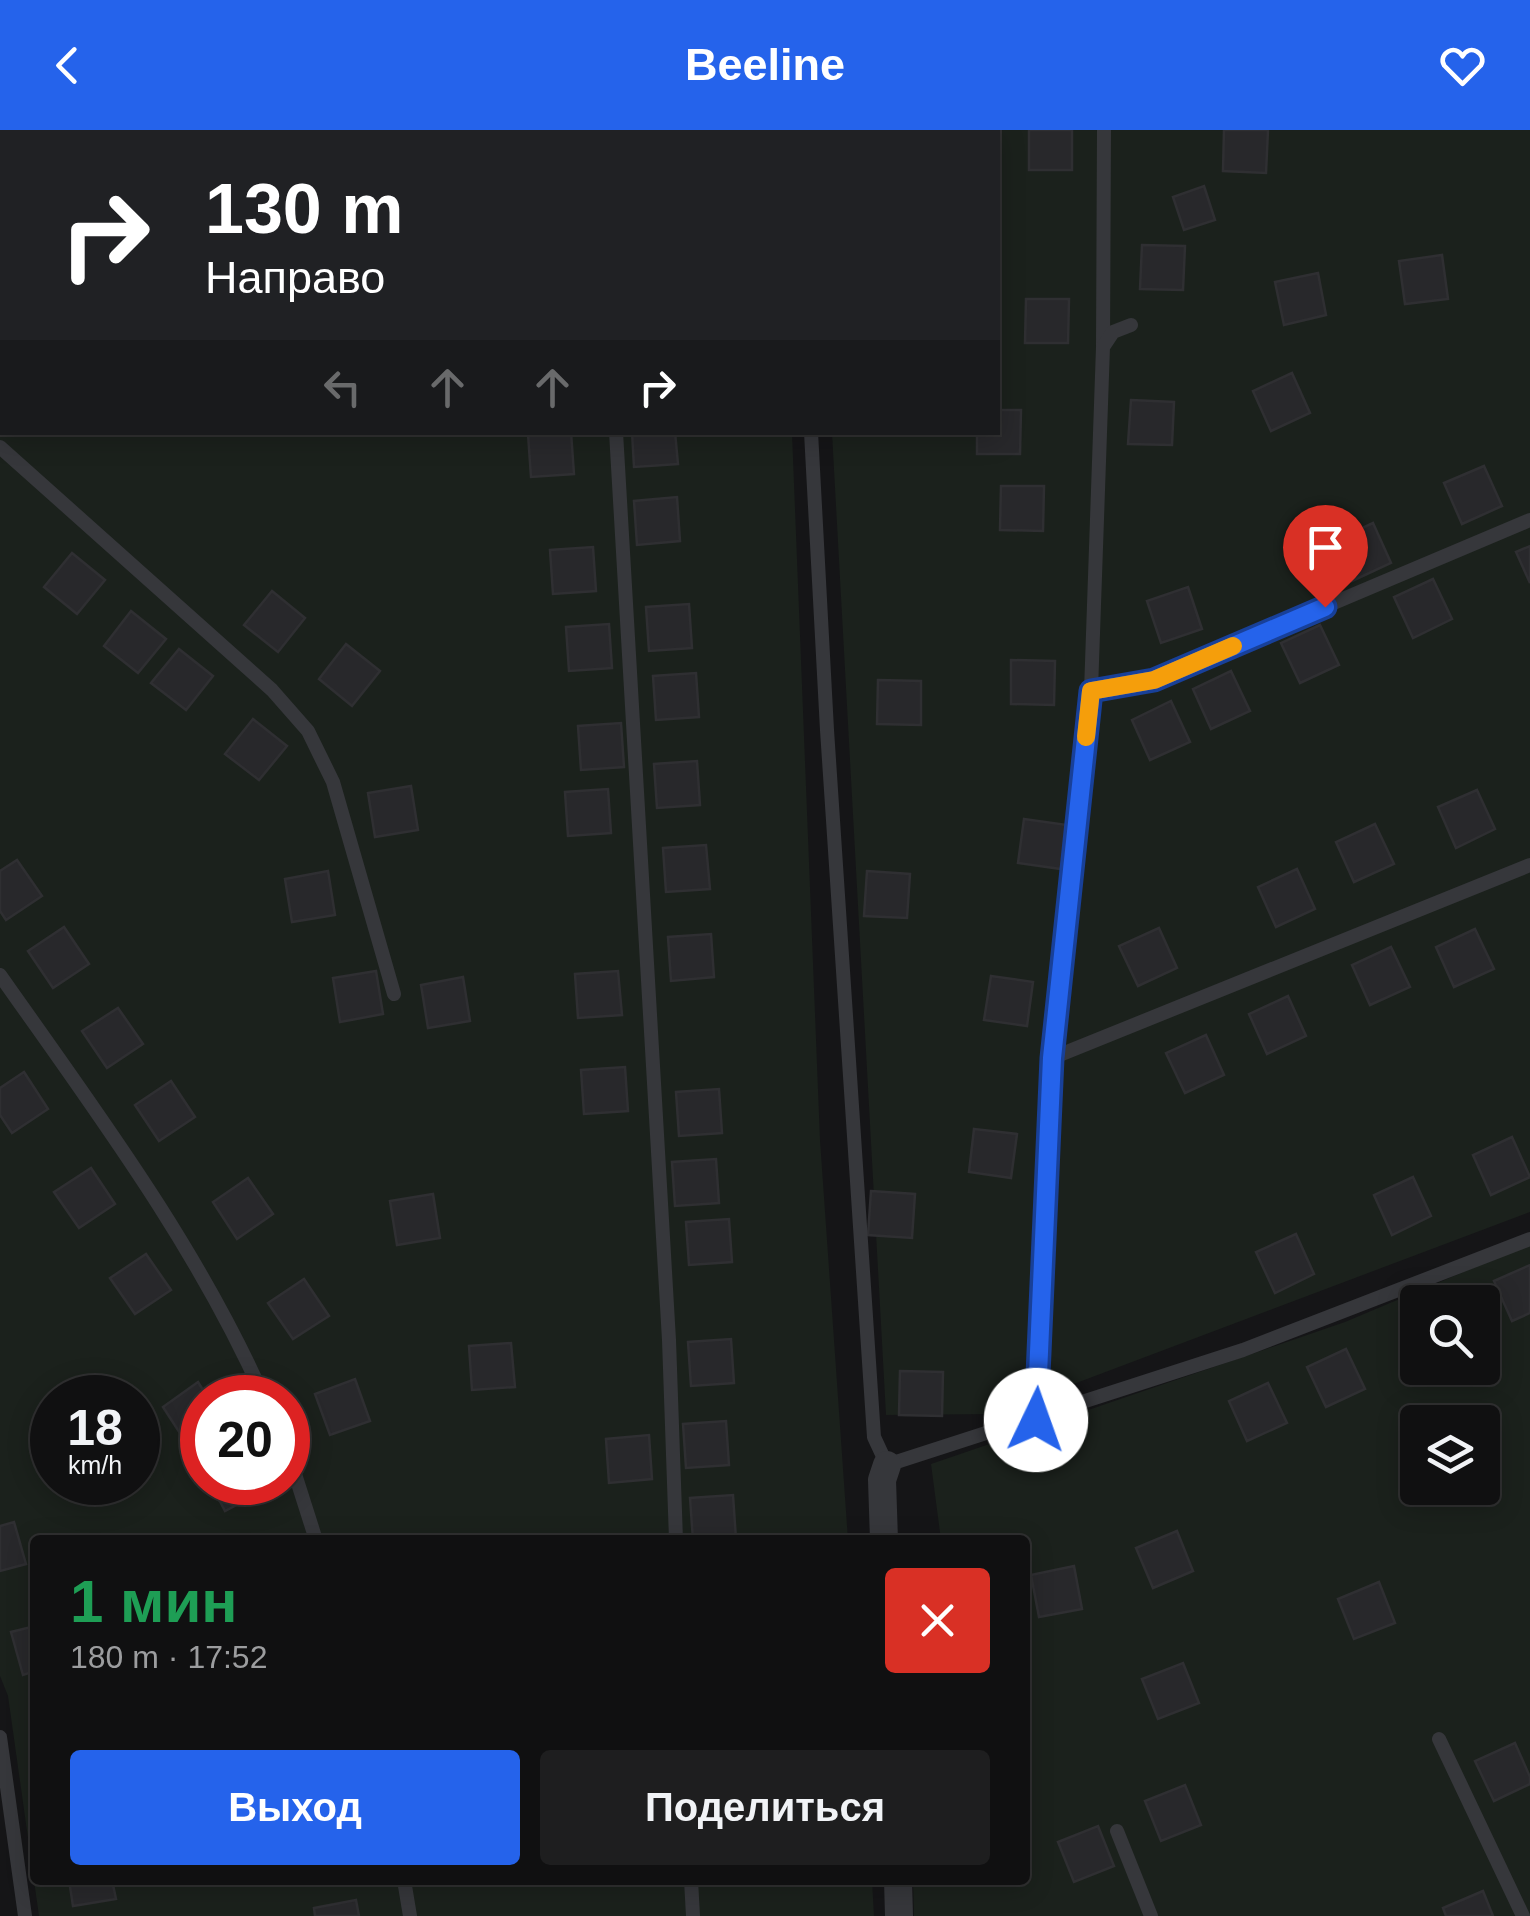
<!DOCTYPE html>
<html lang="ru">
<head>
<meta charset="utf-8">
<style>
	:root { --surface:#101011; --page:#1e1e1f; --text:#f1f3f6; --muted:#9c9d9f; --line:#303031; --accent:#2563eb }
	body { margin:0; font-family:Arial,sans-serif; background:var(--page); color:var(--text); height:100vh; display:flex; flex-direction:column; font-size:38px; white-space:nowrap }
	* { box-sizing:border-box; margin:0 }
	p { font-size:32px; color:var(--muted) }
	.icon { flex:none; width:55px; height:55px; fill:none; stroke:currentColor; stroke-width:2; stroke-linecap:round; stroke-linejoin:round }
	.map { position:relative; flex:1; overflow:hidden }
	.panel { position:absolute; left:30px; top:1405px; width:1000px; height:350px; display:flex; flex-direction:column; background:var(--surface); border-radius:10px; box-shadow:0 5px 25px #0003,0 0 0 2px var(--line) }
	.panel>* { flex:none }
	.banner { position:absolute; left:0px; top:0px; width:1000px; height:305px; box-shadow:0 5px 25px #0003,0 0 0 2px var(--line); background:#202124; color:#fff; overflow:hidden }
	.buttons { position:absolute; left:1400px; top:1155px; display:grid; gap:20px }
	.buttons a { display:grid; place-items:center; width:100px; height:100px; border-radius:10px; background:var(--surface); box-shadow:0 5px 25px #0003,0 0 0 2px var(--line); font-size:50px }
	.speed { position:absolute; left:30px; top:1245px; display:flex; gap:20px; font-size:50px; font-weight:700; text-align:center }
	.speed>* { display:grid; place-content:center; width:130px; height:130px; border-radius:50%; background:var(--surface); box-shadow:0 5px 25px #0003,0 0 0 2px var(--line); line-height:1 }
	.speed small { font-size:25px; font-weight:400 }
	.speed .limit { border:15px solid #d22; background:#fff; color:#111 }
	.pin { position:absolute; display:grid; place-items:center; width:85px; height:85px; color:#fff; margin:-102px -42px; border-radius:50% 50% 50% 0; rotate:-45deg; box-shadow:0 0 10px #0007 }
	.pin .icon { rotate:45deg }
	.me { position:absolute; width:110px; margin:-55px; rotate:3deg; stroke-linejoin:round; filter:drop-shadow(0 0 8px #0008) }
	.turn { display:flex; align-items:center; gap:35px; height:210px; padding:0 40px; font-size:45px }
	.turn .icon { width:130px; height:130px; stroke-width:2.5 }
	.turn b { display:block; font-size:70px; line-height:85px }
	.lanes { display:flex; align-items:center; height:95px; padding:0 40px; background:#0003; justify-content:center; gap:50px; direction:ltr }
	.lanes .off { opacity:.35 }
	.round { display:grid; place-items:center; flex:none; width:105px; height:105px; border-radius:10px; background:var(--page) }
	.headline { display:flex; align-items:center; justify-content:space-between; height:170px; padding:0 40px }
	h1 { font-size:60px; font-weight:700; line-height:75px; color:#1e9e55 }
	.cta { display:flex; gap:20px; margin-top:auto; padding:20px 40px }
	.cta a { flex:1; height:115px; border-radius:10px; background:var(--accent); color:#fff; font-size:40px; font-weight:700; line-height:115px; text-align:center }
	.cta a+a { background:var(--page); color:var(--text) }
	header { display:flex; justify-content:space-between; align-items:center; height:130px; padding:0 40px; background:var(--accent); color:#fff; font-size:45px; font-weight:700 }
	.map>svg:first-child { display:block }
</style>
</head>
<body>
<header><svg class="icon" aria-label="back" viewBox="0 0 24 24"><path d="M15 5l-7 7 7 7"/></svg>Beeline<svg class="icon" aria-label="heart" viewBox="0 0 24 24"><path d="M12 20l-8-8c-3-5 5-10 8-4 3-6 11-1 8 4z"/></svg></header>
<div class="map">
<svg width="1530" height="1786" viewBox="0 0 1530 1786">
	<rect width="100%" height="100%" fill="#151517"/>
	<g fill="#1b211c" fill-rule="evenodd">
		<path d="M0 0H770L771 2H2V302L792 303 820 1010 848 1410H35V1750H872L874 1786H39L8 1566 0 1546ZM52 1268H138V1352H52ZM202 1268H288V1352H202Z"/>
		<polygon points="814,0 1530,0 1530,1082 994,1284 886,1285 832,303 998,302 998,2"/>
		<path d="M1530 1114V1786H914L913 1750H1025V1410H941L931 1334 1345 1192ZM1418 1172H1482V1238H1418ZM1418 1292H1482V1358H1418Z"/>
	</g>
	<g fill="#28282b" stroke="#2f2f32" stroke-width="2.5">
		<polygon points="510,0 546,0 551,2 509,2"/>
		<rect x="1029" y="0" width="43" height="40"/>
		<polygon points="1224,0 1268,0 1266,43 1223,41"/>
		<polygon points="1204,56 1215,90 1184,100 1173,67"/>
		<polygon points="1142,115 1185,116 1183,160 1140,159"/>
		<polygon points="1442,125 1448,169 1405,174 1399,131"/>
		<polygon points="1318,143 1326,185 1284,195 1275,152"/>
		<polygon points="1026,169 1069,169 1068,213 1025,213"/>
		<polygon points="1292,243 1310,283 1271,301 1253,261"/>
		<polygon points="1131,270 1174,272 1172,315 1128,314"/>
		<polygon points="998,280 1021,280 1020,324 977,324 977,302 998,302"/>
		<polygon points="571,302 574,344 531,347 528,304"/>
		<polygon points="632,302 675,302 678,334 634,337"/>
		<polygon points="1484,336 1502,376 1462,394 1444,353"/>
		<polygon points="1001,356 1044,356 1043,401 1000,400"/>
		<polygon points="677,367 680,411 637,415 634,371"/>
		<polygon points="1373,393 1391,433 1352,451 1334,411"/>
		<polygon points="1530,416 1530,453 1516,422"/>
		<polygon points="593,417 596,461 553,464 550,420"/>
		<polygon points="72,423 105,450 77,484 44,457"/>
		<polygon points="1433,449 1452,489 1413,508 1394,467"/>
		<polygon points="1188,457 1202,499 1161,513 1147,471"/>
		<polygon points="272,461 305,488 278,522 244,495"/>
		<polygon points="689,474 692,518 649,521 646,477"/>
		<polygon points="131,481 166,509 138,543 104,516"/>
		<polygon points="609,494 612,538 569,541 566,497"/>
		<polygon points="1320,495 1339,535 1300,553 1281,513"/>
		<polygon points="346,514 380,541 352,576 319,549"/>
		<polygon points="179,519 213,546 186,580 151,553"/>
		<polygon points="1011,530 1055,531 1054,575 1011,574"/>
		<polygon points="1231,541 1250,581 1211,599 1193,559"/>
		<polygon points="696,543 699,587 656,590 653,546"/>
		<polygon points="878,550 921,551 921,595 877,594"/>
		<polygon points="1171,571 1190,612 1150,630 1132,590"/>
		<polygon points="253,589 287,616 259,650 225,624"/>
		<polygon points="621,593 624,637 581,640 578,596"/>
		<polygon points="697,631 700,675 657,678 654,634"/>
		<polygon points="411,656 418,700 375,707 368,663"/>
		<polygon points="608,659 611,703 568,706 565,662"/>
		<polygon points="1477,660 1495,699 1456,718 1438,677"/>
		<polygon points="1024,689 1067,695 1061,739 1018,733"/>
		<polygon points="1375,694 1394,734 1354,752 1336,712"/>
		<polygon points="706,715 710,759 666,762 663,718"/>
		<polygon points="17,730 42,766 6,790 0,781 0,741"/>
		<polygon points="1297,739 1315,779 1276,797 1258,757"/>
		<polygon points="328,741 335,785 292,792 285,749"/>
		<polygon points="867,741 910,744 907,788 864,786"/>
		<polygon points="64,797 89,834 53,858 28,821"/>
		<polygon points="1159,798 1177,838 1138,856 1119,816"/>
		<polygon points="1475,799 1494,839 1454,857 1436,817"/>
		<polygon points="711,804 714,847 671,851 668,807"/>
		<polygon points="1391,817 1410,857 1370,875 1352,835"/>
		<polygon points="376,841 383,884 340,892 333,848"/>
		<polygon points="618,841 622,885 578,888 575,844"/>
		<polygon points="991,846 1033,852 1027,896 984,890"/>
		<polygon points="463,847 470,891 428,898 421,855"/>
		<polygon points="1288,866 1306,906 1267,924 1249,884"/>
		<polygon points="118,878 143,914 107,938 82,901"/>
		<polygon points="1206,905 1224,945 1185,963 1166,923"/>
		<polygon points="625,937 628,981 584,984 581,940"/>
		<polygon points="24,942 48,979 12,1003 0,985 0,958"/>
		<polygon points="171,951 195,987 159,1011 135,975"/>
		<polygon points="719,959 722,1003 679,1006 676,962"/>
		<polygon points="974,999 1017,1004 1011,1048 969,1042"/>
		<polygon points="1512,1007 1530,1047 1491,1065 1473,1025"/>
		<polygon points="716,1029 719,1073 675,1076 672,1032"/>
		<polygon points="91,1038 115,1074 79,1098 54,1062"/>
		<polygon points="1413,1047 1431,1086 1392,1105 1374,1065"/>
		<polygon points="248,1048 273,1084 237,1109 213,1072"/>
		<polygon points="871,1061 915,1064 912,1108 868,1105"/>
		<polygon points="433,1064 440,1108 397,1115 390,1071"/>
		<polygon points="729,1089 732,1132 689,1135 686,1092"/>
		<polygon points="1296,1104 1314,1144 1275,1163 1256,1122"/>
		<polygon points="146,1124 171,1160 135,1184 110,1148"/>
		<polygon points="1530,1135 1530,1183 1512,1191 1494,1151"/>
		<polygon points="304,1149 329,1186 293,1209 268,1173"/>
		<polygon points="1418,1184 1418,1207 1409,1188"/>
		<polygon points="731,1209 734,1253 691,1256 688,1212"/>
		<polygon points="511,1213 515,1257 472,1260 469,1216"/>
		<polygon points="1346,1219 1365,1259 1326,1277 1307,1237"/>
		<polygon points="900,1241 943,1242 942,1286 899,1285"/>
		<polygon points="355,1249 370,1291 330,1305 315,1264"/>
		<polygon points="198,1252 208,1268 202,1268 202,1303 187,1314 163,1277"/>
		<polygon points="1268,1253 1287,1293 1247,1311 1229,1271"/>
		<polygon points="726,1291 729,1335 686,1338 683,1294"/>
		<polygon points="649,1305 652,1349 609,1353 606,1309"/>
		<polygon points="210,1352 259,1352 263,1361 225,1381"/>
		<polygon points="733,1365 736,1409 693,1410 690,1368"/>
		<polygon points="14,1392 26,1434 0,1441 0,1396"/>
		<polygon points="1177,1401 1193,1441 1153,1458 1136,1418"/>
		<polygon points="1074,1436 1082,1479 1039,1487 1031,1445"/>
		<polygon points="1379,1452 1395,1493 1354,1509 1338,1469"/>
		<polygon points="35,1496 35,1541 23,1545 11,1502"/>
		<polygon points="1183,1533 1199,1573 1158,1589 1142,1549"/>
		<polygon points="1515,1613 1530,1647 1530,1654 1494,1671 1475,1631"/>
		<polygon points="1185,1655 1201,1695 1161,1711 1145,1671"/>
		<polygon points="1098,1696 1114,1736 1074,1752 1058,1712"/>
		<polygon points="69,1750 112,1750 116,1769 73,1776"/>
		<polygon points="1483,1761 1493,1786 1446,1786 1443,1778"/>
		<polygon points="356,1770 359,1786 315,1786 314,1778"/>
	</g>
	<g fill="none" stroke-linecap="round" stroke-linejoin="round">
		<g stroke="#36373b" stroke-width="14">
			<polyline points="386,0 391,2"/>
			<polyline points="795,0 795,2"/>
			<polyline points="21,2 23,0"/>
			<polyline points="0,40 2,35"/>
			<polyline points="1103,216 1104,0"/>
			<polyline points="616,302 669,1210 676,1410"/>
			<polyline points="811,302 827,600 874,1307 887,1335 1243,1220 1530,1109"/>
			<polyline points="0,317 272,560 308,601 333,652 394,864"/>
			<polyline points="1091,561 1154,549 1530,390"/>
			<path d="M0 845C95 980 197 1116 264 1268"/>
			<polyline points="1052,928 1530,735"/>
			<polyline points="1036,1290 1052,928 1091,561 1103,217 1113,202 1131,195"/>
			<polyline points="288,1322 316,1410"/>
			<polyline points="0,1607 25,1786"/>
			<polyline points="1439,1609 1523,1786"/>
			<polyline points="1117,1701 1151,1786"/>
			<polyline points="404,1750 410,1786"/>
			<polyline points="691,1750 693,1786"/>
		</g>
		<g stroke="#36373b" stroke-width="28">
			<polyline points="884,1410 882,1350 887,1335"/>
			<polyline points="898,1750 899,1786"/>
		</g>
	</g>
	<g fill="none" stroke-linecap="round" stroke-linejoin="round">
		<defs>
			<polyline id="route" points="1036,1290 1052,928 1091,561 1154,550 1325,477"/>
		</defs>
		<use href="#route" stroke="#184099" stroke-width="25"/>
		<use href="#route" stroke="#2563eb" stroke-width="18"/>
		<polyline stroke="#f59e0b" stroke-width="18" points="1086,607 1091,561 1154,550 1233,516"/>
	</g>
</svg>
<div class="buttons">
<a><svg class="icon" aria-label="search" viewBox="0 0 24 24"><circle cx="10" cy="10" r="6"/><path d="M15 15l6 6"/></svg></a>
<a><svg class="icon" aria-label="layers" viewBox="0 0 24 24"><path d="M12 4l9 5-9 5-9-5zM3 14l9 5 9-5"/></svg></a>
</div>
<div class="speed"><div>18<small>km/h</small></div><div class="limit">20</div></div>
<div class="pin" style="left:1325px;top:477px;background:#d93025"><svg class="icon" aria-label="arrive" viewBox="0 0 24 24"><path d="M6 21V4h12l-3 4 3 4H6"/></svg></div>
<svg class="me" style="left:1036px;top:1290px" viewBox="-20 -20 40 40"><circle r="19" fill="#fff"/><path d="M0-13L10 11 0 6-10 11z" fill="#2563eb"/></svg>
<div class="banner">
<div class="turn"><svg class="icon" aria-label="right" viewBox="0 0 24 24"><path d="M7 20v-9h11M14 6l5 5-5 5"/></svg><div><b>130 m</b>Направо</div></div>
<div class="lanes"><svg class="icon off" aria-label="left" viewBox="0 0 24 24"><path d="M17 20v-9H6M10 6l-5 5 5 5"/></svg><svg class="icon off" aria-label="ahead" viewBox="0 0 24 24"><path d="M12 20V5M6 11l6-6 6 6"/></svg><svg class="icon off" aria-label="ahead" viewBox="0 0 24 24"><path d="M12 20V5M6 11l6-6 6 6"/></svg><svg class="icon" aria-label="right" viewBox="0 0 24 24"><path d="M7 20v-9h11M14 6l5 5-5 5"/></svg></div>
</div>
<section class="panel">
<div class="headline"><div><h1>1 мин</h1><p>180 m · 17:52</p></div><a class="round" style="background:#d93025;color:#fff"><svg class="icon" aria-label="close" viewBox="0 0 24 24"><path d="M6 6l12 12M18 6L6 18"/></svg></a></div>
<div class="cta"><a>Выход</a><a>Поделиться</a></div>
</section>
</div>
</body>
</html>
